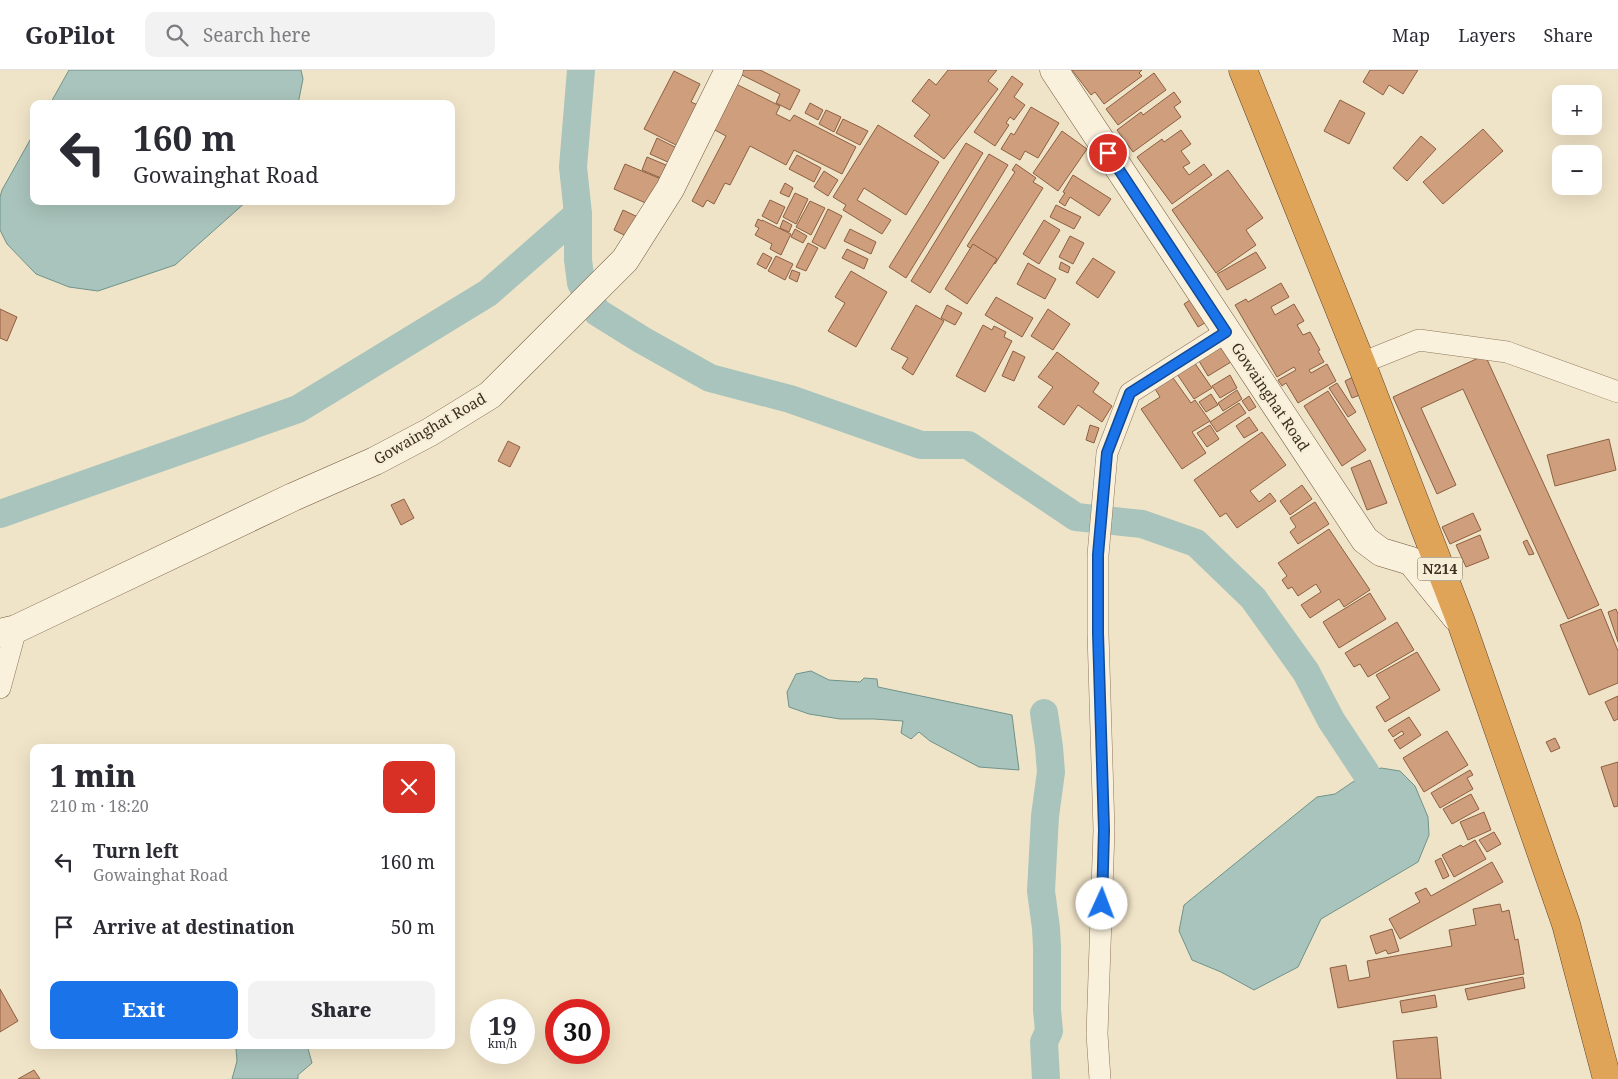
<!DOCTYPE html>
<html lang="en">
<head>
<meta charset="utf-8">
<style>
	:root { --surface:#fff; --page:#f2f2f3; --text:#2b2b33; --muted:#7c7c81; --line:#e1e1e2; --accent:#1a73e8 }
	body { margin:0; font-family:"Noto Serif",serif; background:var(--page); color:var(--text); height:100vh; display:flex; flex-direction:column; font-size:19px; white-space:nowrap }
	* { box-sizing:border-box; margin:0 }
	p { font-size:16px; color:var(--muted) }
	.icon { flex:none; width:28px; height:28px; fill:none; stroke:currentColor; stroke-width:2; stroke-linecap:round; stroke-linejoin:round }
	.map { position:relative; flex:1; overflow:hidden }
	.panel { position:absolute; left:30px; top:674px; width:425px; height:305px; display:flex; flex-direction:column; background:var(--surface); border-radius:10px; box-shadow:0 5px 20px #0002 }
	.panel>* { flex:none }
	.hud { position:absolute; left:30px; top:30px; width:425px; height:105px; border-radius:10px; box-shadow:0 5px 20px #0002; background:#fff; color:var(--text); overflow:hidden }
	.buttons { position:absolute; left:1552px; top:15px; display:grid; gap:10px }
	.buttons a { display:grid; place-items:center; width:50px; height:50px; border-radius:10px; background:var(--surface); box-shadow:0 5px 20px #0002; font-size:25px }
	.speed { position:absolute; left:470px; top:929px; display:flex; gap:10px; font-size:25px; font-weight:700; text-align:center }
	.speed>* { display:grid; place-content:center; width:65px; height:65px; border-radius:50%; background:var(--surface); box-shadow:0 5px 20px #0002; line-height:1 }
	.speed small { font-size:12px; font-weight:400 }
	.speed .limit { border:8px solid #d22; background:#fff; color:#111 }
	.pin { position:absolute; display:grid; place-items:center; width:42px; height:42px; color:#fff; margin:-21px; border:2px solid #fff; border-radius:50%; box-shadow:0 1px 5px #0007 }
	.me { position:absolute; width:55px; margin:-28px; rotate:2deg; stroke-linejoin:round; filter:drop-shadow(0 0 4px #0008) }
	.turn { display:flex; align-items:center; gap:18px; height:105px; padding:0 20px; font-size:22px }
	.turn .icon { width:65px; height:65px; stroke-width:2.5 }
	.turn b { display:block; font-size:35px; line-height:42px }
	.round { display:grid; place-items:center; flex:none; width:52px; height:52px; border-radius:10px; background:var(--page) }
	.head { display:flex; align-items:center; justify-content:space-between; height:85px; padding:0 20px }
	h1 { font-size:30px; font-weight:800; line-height:38px }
	.primary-button { display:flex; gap:10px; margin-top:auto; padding:10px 20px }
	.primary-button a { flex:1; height:58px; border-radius:10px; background:var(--accent); color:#fff; font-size:20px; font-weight:800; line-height:58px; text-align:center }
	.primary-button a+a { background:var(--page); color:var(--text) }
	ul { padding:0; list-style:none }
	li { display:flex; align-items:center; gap:15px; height:65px; padding:0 20px }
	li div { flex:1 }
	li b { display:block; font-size:19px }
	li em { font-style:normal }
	header { display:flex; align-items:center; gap:30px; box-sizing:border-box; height:70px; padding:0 25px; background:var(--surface); border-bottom:1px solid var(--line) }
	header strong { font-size:24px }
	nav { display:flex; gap:28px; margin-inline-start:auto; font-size:18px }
	.search { width:350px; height:45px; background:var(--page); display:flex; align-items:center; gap:12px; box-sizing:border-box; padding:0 18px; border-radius:10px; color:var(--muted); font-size:19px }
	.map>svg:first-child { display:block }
</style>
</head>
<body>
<header>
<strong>GoPilot</strong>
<div class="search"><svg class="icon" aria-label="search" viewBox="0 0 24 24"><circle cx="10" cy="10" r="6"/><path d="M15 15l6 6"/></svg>Search here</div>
<nav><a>Map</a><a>Layers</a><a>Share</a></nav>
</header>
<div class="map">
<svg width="1618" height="1009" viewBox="0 0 1618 1009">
	<rect width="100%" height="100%" fill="#f0e4c8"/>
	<g fill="#a9c4bc" stroke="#6f938a">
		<polygon points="69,0 301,0 303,9 298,34 50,34"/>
		<polygon points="34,63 34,131 247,131 175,195 98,221 69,217 36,204 7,174 0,160 0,127 2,120"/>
		<polygon points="811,601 829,610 860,612 864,608 877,609 878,617 1012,645 1019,700 979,697 930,671 919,662 911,669 901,663 903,651 874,649 840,649 809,644 789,637 787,622 796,604"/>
		<polygon points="1381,698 1400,701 1415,716 1428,747 1429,765 1418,792 1321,849 1298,897 1254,920 1221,902 1192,890 1179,861 1184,835 1317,727 1335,724 1366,703"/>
		<polygon points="241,975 307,975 312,993 298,1005 298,1009 232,1009 237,991 236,979"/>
	</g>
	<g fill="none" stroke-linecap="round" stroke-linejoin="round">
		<g stroke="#a9c4bc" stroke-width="28">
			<polyline points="581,0 573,97 578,144 578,190 581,213 597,242 642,270 710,308 790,329 921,375 968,375 1076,447 1142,454 1196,473 1253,528 1306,602 1331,650 1366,703"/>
			<polyline points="0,444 298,339 488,223 578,144"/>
			<polyline points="1044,643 1049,677 1051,702 1045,746 1041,821 1046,858 1047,877 1047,940 1049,961 1044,972 1046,1009"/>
		</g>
	</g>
	<g fill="#cf9f7d" stroke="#8d5f41">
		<polygon points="742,0 760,0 800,20 790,40 776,33 780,24 740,4"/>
		<polygon points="948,0 997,0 988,11 998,19 944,89 914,66 930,45 912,31 929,9 936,15"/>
		<polygon points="1072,0 1142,0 1139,3 1142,6 1104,34 1095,22 1091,25"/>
		<polygon points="1370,0 1418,0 1403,24 1389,15 1383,25 1363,12"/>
		<polygon points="674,1 700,14 691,32 698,35 678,76 644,59"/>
		<polygon points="1154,3 1166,20 1118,55 1106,39"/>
		<polygon points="1012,6 1023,14 1014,27 1025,35 1014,50 1010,47 1006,53 1009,55 995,76 974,62"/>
		<polygon points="734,13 780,36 776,44 790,51 794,45 856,77 842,104 794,80 786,95 750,76 730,115 725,113 714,134 707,130 703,137 692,131 726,66 711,58"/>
		<polygon points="1174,22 1181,32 1174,37 1181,47 1133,82 1117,60 1141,42 1143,45"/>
		<polygon points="1340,30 1365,43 1349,74 1324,61"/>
		<polygon points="810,33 823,40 818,50 805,43"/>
		<polygon points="1031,37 1059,53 1038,88 1025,81 1020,90 1001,79 1011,63 1014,65"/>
		<polygon points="826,40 841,47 834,62 819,54"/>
		<polygon points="843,49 868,61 860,75 836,63"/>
		<polygon points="878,55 939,92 906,145 864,118 857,130 891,150 882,164 843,140 846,135 833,127"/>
		<polygon points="1483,59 1503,81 1443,134 1423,112"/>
		<polygon points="1181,60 1191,74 1181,81 1190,93 1183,97 1189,105 1204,94 1212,105 1172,134 1137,87 1162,69 1164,72"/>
		<polygon points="1062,61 1087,79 1058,121 1033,103"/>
		<polygon points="1421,66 1436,79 1407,111 1393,98"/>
		<polygon points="657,68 677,78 670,93 650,84"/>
		<polygon points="966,73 983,83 906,208 889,197"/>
		<polygon points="989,84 1008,95 930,223 911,211"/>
		<polygon points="797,85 821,98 814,112 789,99"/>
		<polygon points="647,87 666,95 661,108 642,100"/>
		<polygon points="625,94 661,109 650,135 614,119"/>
		<polygon points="1016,94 1036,108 1033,112 1043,118 995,194 967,176 1015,102 1012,100"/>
		<polygon points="1228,100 1263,148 1246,160 1256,175 1216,203 1172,140"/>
		<polygon points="824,101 838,110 828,126 814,117"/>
		<polygon points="1073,105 1111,129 1099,146 1070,127 1065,136 1059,132 1065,123 1063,122"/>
		<polygon points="785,113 793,118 789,127 780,123"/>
		<polygon points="795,123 808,129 796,154 783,147"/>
		<polygon points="770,130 785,137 777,154 762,146"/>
		<polygon points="810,131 825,138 811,165 796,157"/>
		<polygon points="1056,135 1081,147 1074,159 1050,147"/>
		<polygon points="828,139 842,146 825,179 812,172"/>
		<polygon points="623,140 640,148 630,168 614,160"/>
		<polygon points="758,149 762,151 762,150 791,164 781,185 770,179 772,174 755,165 759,158 755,156"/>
		<polygon points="783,150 792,155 789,162 780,158"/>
		<polygon points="1044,150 1060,160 1039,194 1023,184"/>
		<polygon points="795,159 807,166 803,173 791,167"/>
		<polygon points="850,159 876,172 871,184 844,171"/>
		<polygon points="1070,166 1084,173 1073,194 1059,187"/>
		<polygon points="808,173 818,178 806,201 796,197"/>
		<polygon points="973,174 997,189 967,234 945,219"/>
		<polygon points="847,179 868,189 864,199 842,188"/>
		<polygon points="1256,182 1266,198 1227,220 1217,204"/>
		<polygon points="763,183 772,188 766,199 757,194"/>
		<polygon points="776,186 793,194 785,210 768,201"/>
		<polygon points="1093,188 1115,202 1098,228 1076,213"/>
		<polygon points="1061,192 1070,197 1068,203 1059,199"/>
		<polygon points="1028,193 1056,209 1045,229 1017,214"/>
		<polygon points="792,200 800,203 797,212 789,208"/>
		<polygon points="851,201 887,222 856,277 828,261 845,233 835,227"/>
		<polygon points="1281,213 1289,227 1271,237 1275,245 1294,234 1304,251 1297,255 1303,265 1310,262 1320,280 1318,281 1324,292 1309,300 1311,303 1327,294 1336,311 1298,333 1286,313 1282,316 1278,310 1296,300 1294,297 1277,307 1235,235 1246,229 1248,232"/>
		<polygon points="996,227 1033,248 1022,267 985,245"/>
		<polygon points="1193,228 1208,251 1198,257 1184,234"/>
		<polygon points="916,235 944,251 913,305 902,298 908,288 891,279"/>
		<polygon points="947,235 962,243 955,255 941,248"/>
		<polygon points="0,239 17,247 7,271 0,268"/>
		<polygon points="1048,239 1070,254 1053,280 1031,266"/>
		<polygon points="983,255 992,260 994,256 1006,262 1004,267 1012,271 985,322 956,306"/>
		<polygon points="1219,272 1231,292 1208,306 1196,286"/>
		<polygon points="1013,281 1025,287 1014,311 1002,306"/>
		<polygon points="1057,282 1099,313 1093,322 1112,336 1102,352 1078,335 1064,355 1038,337 1053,317 1038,307"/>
		<polygon points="1485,285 1599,535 1568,549 1463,319 1421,338 1456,415 1437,424 1393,327"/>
		<polygon points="1194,292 1212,318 1194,329 1177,304"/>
		<polygon points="1171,305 1191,333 1195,330 1210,351 1192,362 1206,383 1182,399 1141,339 1160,327 1154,317"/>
		<polygon points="1230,305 1237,318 1220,328 1212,316"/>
		<polygon points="1353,307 1360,325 1352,328 1345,311"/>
		<polygon points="1337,313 1356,342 1348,347 1329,318"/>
		<polygon points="1237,320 1242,329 1223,341 1218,333"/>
		<polygon points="1328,321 1366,380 1342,396 1304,336"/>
		<polygon points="1211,324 1218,335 1206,342 1199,332"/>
		<polygon points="1249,326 1256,337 1249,341 1242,331"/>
		<polygon points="1239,333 1246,343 1217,362 1210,352"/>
		<polygon points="1249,347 1258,360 1244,368 1236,356"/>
		<polygon points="1090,355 1099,358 1094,373 1086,370"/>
		<polygon points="1210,355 1219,369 1207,377 1197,363"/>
		<polygon points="1262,362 1286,395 1250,421 1259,432 1270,423 1276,431 1237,458 1226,443 1220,447 1194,410"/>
		<polygon points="1609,369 1616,400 1555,416 1547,385"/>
		<polygon points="508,371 520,377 510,397 498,391"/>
		<polygon points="1370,390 1387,433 1367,440 1351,398"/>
		<polygon points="1302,415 1312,429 1290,445 1280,431"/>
		<polygon points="404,429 414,448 401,455 391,435"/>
		<polygon points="1315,432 1329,454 1298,474 1290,462 1296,457 1290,448"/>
		<polygon points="1473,443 1481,460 1450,474 1442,457"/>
		<polygon points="1329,459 1370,520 1344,537 1339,529 1310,548 1301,535 1321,522 1316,514 1298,526 1292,517 1288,519 1282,510 1287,506 1278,493"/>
		<polygon points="1480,465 1489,488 1466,497 1456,475"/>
		<polygon points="1527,470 1534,484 1529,485 1523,472"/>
		<polygon points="1370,523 1386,549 1339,578 1323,552"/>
		<polygon points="1601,539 1618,581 1618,613 1589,625 1560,555"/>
		<polygon points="1616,539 1618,544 1618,572 1608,542"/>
		<polygon points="1397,552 1414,580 1368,607 1360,594 1354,597 1345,583"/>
		<polygon points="1417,582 1440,620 1385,652 1376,637 1390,628 1376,605"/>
		<polygon points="1618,626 1618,649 1614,651 1605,632"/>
		<polygon points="1409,647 1421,665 1400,679 1394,670 1404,664 1402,661 1393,667 1388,660"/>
		<polygon points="1447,661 1468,695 1424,722 1403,688"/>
		<polygon points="1555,668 1560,678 1551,682 1546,672"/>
		<polygon points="1618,692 1618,736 1614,737 1601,697"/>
		<polygon points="1470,700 1473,705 1467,708 1473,719 1440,738 1431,723"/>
		<polygon points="1471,724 1479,739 1452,754 1443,739"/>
		<polygon points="1484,742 1491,760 1468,770 1460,752"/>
		<polygon points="1494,762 1501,774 1487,782 1479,770"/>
		<polygon points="1475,770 1486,789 1454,807 1442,785 1461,775 1463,777"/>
		<polygon points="1441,788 1449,806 1443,809 1435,791"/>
		<polygon points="1492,792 1503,812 1400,869 1389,849 1420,832 1415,823 1426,818 1431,826"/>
		<polygon points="1500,834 1502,842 1509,840 1515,870 1518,869 1524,904 1338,938 1330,898 1346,895 1349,911 1370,907 1367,891 1452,876 1449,860 1476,855 1473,839"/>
		<polygon points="1392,859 1399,881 1388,884 1386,880 1376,884 1370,866"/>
		<polygon points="1523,907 1525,918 1468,930 1465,919"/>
		<polygon points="0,919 18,951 0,962"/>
		<polygon points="1435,925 1437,937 1402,943 1400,931"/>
		<polygon points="1437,967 1441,1009 1397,1009 1393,971"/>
		<polygon points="34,1000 40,1009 18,1009"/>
	</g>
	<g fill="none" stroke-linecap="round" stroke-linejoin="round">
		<defs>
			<g id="street">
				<polyline points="1362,295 1364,292 1419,270 1507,282 1618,322"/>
				<polyline points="0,618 16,559"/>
				<polyline points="1100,1009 1097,964 1104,760 1098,563 1098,485 1107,383 1130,323 1226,262"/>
			</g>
			<g id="secondary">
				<polyline points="1054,0 1365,470 1381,482 1411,491 1456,547"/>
				<polyline points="0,563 16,559 293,427 375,391 430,362 490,325 625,190 670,119 729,0"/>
			</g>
			<polyline id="highway" points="1243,0 1362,295 1461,552 1566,854 1607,1009"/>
		</defs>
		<use href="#street" stroke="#8d765c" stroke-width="22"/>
		<use href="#secondary" stroke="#6f573f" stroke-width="29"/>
		<use href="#highway" stroke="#5b4430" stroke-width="29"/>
		<use href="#street" stroke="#faf1dc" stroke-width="21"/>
		<use href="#secondary" stroke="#faf1dc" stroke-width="28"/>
		<use href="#highway" stroke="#e0a458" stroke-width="28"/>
	</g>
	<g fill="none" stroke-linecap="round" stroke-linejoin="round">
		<defs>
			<polyline id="route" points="1102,834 1104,760 1098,563 1098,485 1107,383 1130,323 1226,262 1108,83"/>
		</defs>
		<use href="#route" stroke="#114b97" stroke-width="12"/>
		<use href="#route" stroke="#1a73e8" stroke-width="9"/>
	</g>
	<g text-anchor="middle" stroke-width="5" stroke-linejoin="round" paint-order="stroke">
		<rect fill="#f7eed8" stroke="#756857" stroke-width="1" x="1417.5" y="487.5" width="45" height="23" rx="4"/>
		<g font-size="14" font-weight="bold" fill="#3d2e20">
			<text x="1440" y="504">N214</text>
		</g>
		<g font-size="15" fill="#3d2e20" stroke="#f7eed8">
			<text transform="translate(1270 327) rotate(56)" y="5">Gowainghat Road</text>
			<text transform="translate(430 359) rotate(-30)" y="5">Gowainghat Road</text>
		</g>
	</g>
</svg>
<div class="buttons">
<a>+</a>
<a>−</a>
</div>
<div class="speed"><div>19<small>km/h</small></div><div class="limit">30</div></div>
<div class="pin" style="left:1108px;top:83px;background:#d93025"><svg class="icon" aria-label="arrive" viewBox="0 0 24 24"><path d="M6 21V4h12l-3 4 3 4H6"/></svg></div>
<svg class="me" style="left:1102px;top:834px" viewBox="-20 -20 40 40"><circle r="19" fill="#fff"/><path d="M0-13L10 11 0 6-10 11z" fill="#1a73e8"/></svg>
<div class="hud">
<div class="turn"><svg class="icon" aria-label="left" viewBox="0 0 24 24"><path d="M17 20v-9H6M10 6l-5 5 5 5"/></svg><div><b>160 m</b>Gowainghat Road</div></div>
</div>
<section class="panel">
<div class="head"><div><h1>1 min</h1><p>210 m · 18:20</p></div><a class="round" style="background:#d93025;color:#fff"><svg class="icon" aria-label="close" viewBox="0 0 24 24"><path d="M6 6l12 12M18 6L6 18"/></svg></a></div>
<ul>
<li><svg class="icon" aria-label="left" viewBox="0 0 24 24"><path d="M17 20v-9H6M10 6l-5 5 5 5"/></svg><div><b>Turn left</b><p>Gowainghat Road</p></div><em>160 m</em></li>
<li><svg class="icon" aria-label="arrive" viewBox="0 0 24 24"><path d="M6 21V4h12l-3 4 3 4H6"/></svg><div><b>Arrive at destination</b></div><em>50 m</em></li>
</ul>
<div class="primary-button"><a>Exit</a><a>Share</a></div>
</section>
</div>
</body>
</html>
